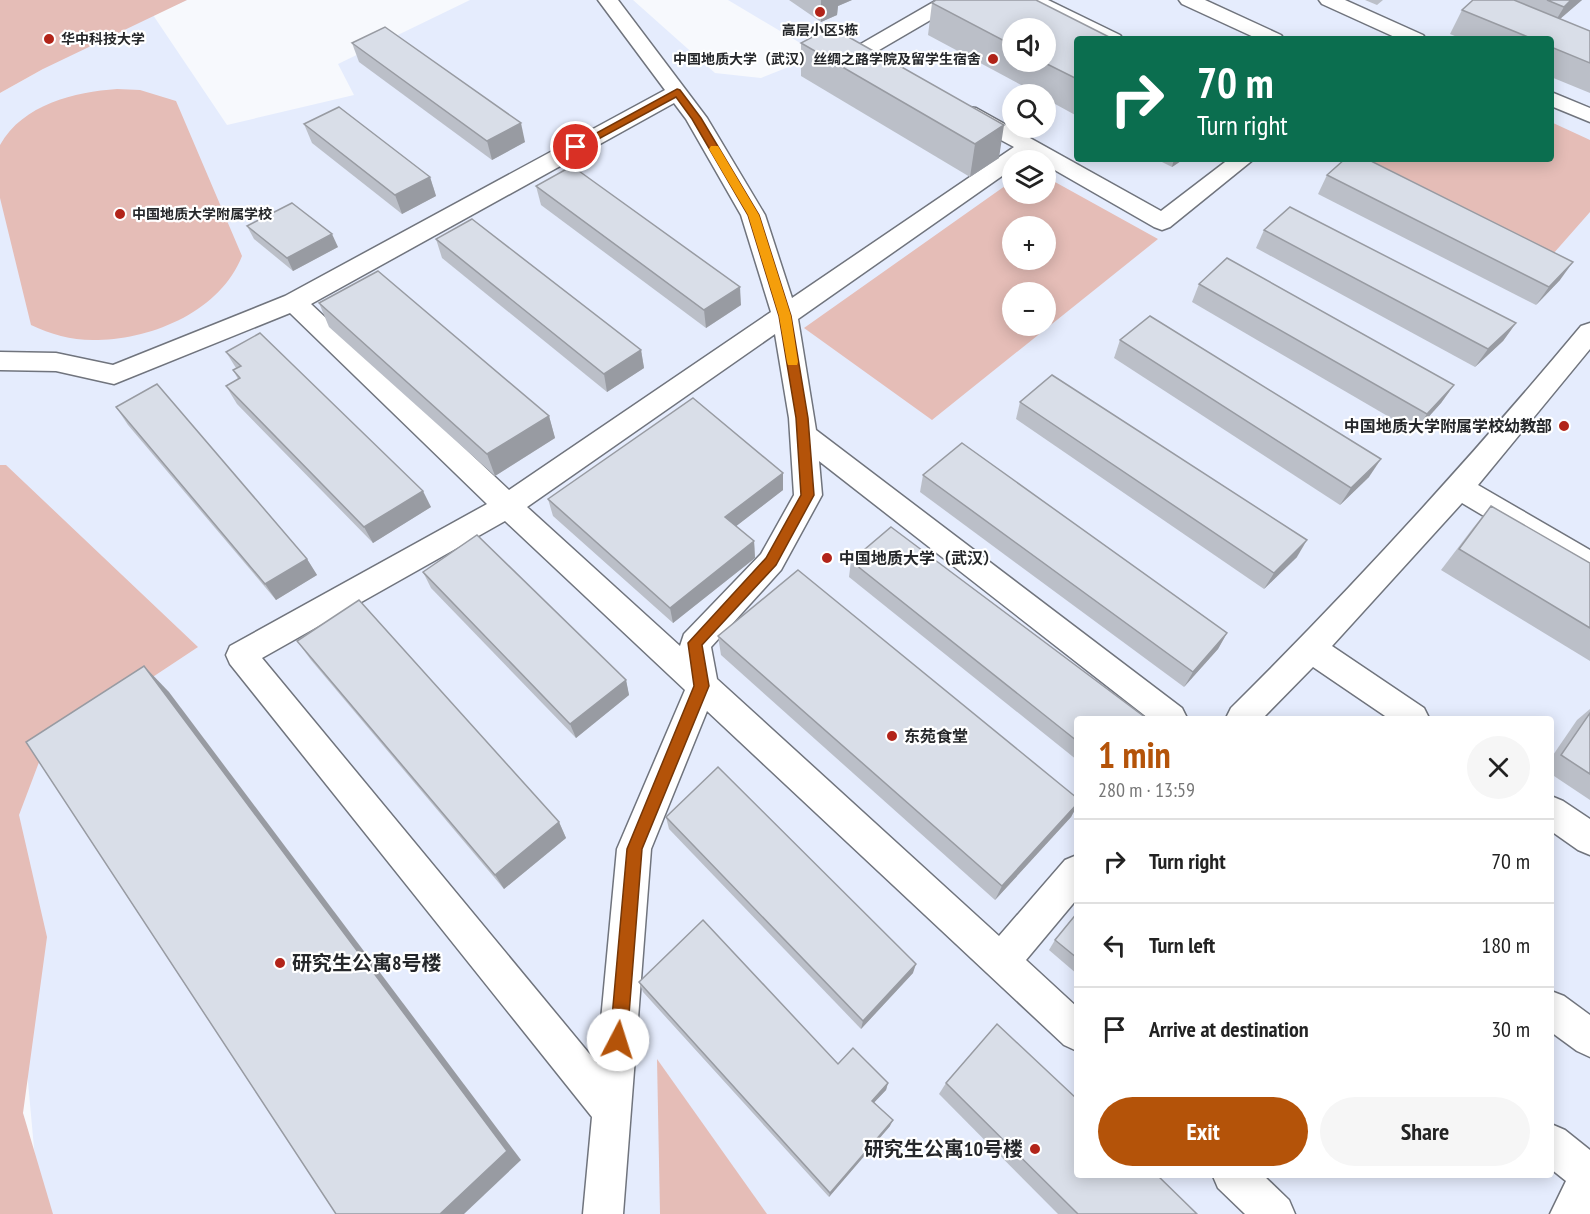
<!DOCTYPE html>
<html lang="en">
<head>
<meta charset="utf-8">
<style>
	:root { --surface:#fff; --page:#f6f6f6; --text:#222; --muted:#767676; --line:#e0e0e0; --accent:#b45309 }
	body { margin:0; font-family:"PT Sans Narrow","Noto Sans SC",sans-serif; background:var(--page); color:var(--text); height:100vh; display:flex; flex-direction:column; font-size:22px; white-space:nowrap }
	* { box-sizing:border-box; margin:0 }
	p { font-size:20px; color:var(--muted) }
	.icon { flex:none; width:33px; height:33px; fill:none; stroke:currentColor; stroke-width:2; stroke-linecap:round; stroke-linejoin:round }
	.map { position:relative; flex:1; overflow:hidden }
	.side { position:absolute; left:1074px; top:716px; width:480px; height:462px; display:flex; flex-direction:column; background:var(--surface); border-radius:6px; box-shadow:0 3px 15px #0003 }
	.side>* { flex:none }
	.hud { position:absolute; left:1074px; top:36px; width:480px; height:126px; border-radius:6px; box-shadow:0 3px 15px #0003; background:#0b6e4f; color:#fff; overflow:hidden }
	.tools { position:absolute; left:1002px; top:18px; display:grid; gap:12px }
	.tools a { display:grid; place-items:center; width:54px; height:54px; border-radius:50%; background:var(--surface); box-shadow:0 3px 15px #0003; font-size:30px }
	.pin { position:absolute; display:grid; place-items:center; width:51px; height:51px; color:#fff; margin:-26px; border:3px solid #fff; border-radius:50%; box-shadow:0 2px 6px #0007 }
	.me { position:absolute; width:66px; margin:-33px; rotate:5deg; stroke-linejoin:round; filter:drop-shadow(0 0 4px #0008) }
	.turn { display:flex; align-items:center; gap:21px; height:126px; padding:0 24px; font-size:27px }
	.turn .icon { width:78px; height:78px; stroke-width:2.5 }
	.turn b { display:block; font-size:42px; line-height:51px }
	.round { display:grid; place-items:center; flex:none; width:63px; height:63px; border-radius:32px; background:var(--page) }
	.headline { display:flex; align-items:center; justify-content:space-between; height:102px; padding:0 24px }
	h1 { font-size:36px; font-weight:700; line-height:45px; color:var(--accent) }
	.cta { display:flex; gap:12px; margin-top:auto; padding:12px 24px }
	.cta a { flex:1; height:69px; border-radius:36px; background:var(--accent); color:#fff; font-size:24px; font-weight:700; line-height:69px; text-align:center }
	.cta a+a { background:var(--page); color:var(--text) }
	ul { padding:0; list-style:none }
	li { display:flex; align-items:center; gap:18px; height:84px; padding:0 24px; border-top:2px solid var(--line) }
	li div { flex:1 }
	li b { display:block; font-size:22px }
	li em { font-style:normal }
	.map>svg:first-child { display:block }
</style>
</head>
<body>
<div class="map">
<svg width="1590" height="1214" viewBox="0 0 1590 1214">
	<rect width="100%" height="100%" fill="#f7f9fd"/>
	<path fill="#e5ecfd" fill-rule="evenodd" d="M0 0H187L153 15 227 125 354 95 338 64 470 0H633L715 73 761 78 786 68 812 50 728 0H1590V1214H40L0 774 6 465H0V93L43 69ZM1012 28H1046V62H1012ZM1077 39H1551V159H1077ZM1012 94H1046V128H1012ZM1012 160H1046V194H1012ZM1012 226H1046V260H1012ZM1012 292H1046V326H1012ZM1077 718H1551V1174H1077Z"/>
	<g fill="#e5bdb7" fill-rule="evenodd">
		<polygon points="0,0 187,0 43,69 0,93"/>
		<path d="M117 89 140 90 176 101 242 256C221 310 154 339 98 340 74 341 52 335 31 325L0 198V145C23 104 75 92 117 89Z"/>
		<polygon points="1551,122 1590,140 1590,212 1553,254 1362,159 1551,159"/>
		<path d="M1046 177 1158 239 932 420 804 328 1012 181V194H1046ZM1012 226H1046V260H1012ZM1012 292H1046V326H1012Z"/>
		<polygon points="0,465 6,465 198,647 44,749 19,815 47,937 23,1113 53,1214 0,1214"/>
		<polygon points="657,1059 767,1214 660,1214"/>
	</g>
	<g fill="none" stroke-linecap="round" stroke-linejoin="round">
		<defs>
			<g id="street">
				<path d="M598 0H618L707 118 765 215 792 298 1014 147 960 118 957 113 960 108 968 107 976 108 1161 211 1229 159H1254L1170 227 1162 230 1154 227 1046 165V160H1037L1031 157 1025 160H1012V169L798 319 816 430 1182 708 1187 718H1148L819 461 822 495 781 570 711 647 717 679 999 936 1065 860 1077 855V899L1026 960 1077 1007V1051L1064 1045 707 711 651 849 623 1214H583L592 1117 230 664 226 655 230 646 487 504 290 313 114 384 56 371 0 370V352L56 353 113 365 285 296 665 90ZM674 103 686 119 741 215 771 312 509 490 311 304ZM775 334 789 418 794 495 761 554 684 634 680 646 527 507ZM505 521 685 690 617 849 597 1063 262 658Z"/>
				<path d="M937 0H961L958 4 874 53 891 63 894 67 891 71C878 75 857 64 849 53L852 49Z"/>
				<polygon points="1023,0 1048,0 1120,35 1123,39 1097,39 1026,4"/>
				<polygon points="1179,0 1205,0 1281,35 1284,39 1258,39 1182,4"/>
				<polygon points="1319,0 1345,0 1423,35 1426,39 1399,39 1322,4"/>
				<polygon points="1551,92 1590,108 1590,122 1551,106"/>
				<path d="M1590 323V349L1478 485 1590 550V577L1580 573 1462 503 1332 646 1424 708 1429 718H1388L1313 667 1263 718H1226L1231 708C1354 586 1470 459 1581 326Z"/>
				<polygon points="1551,796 1563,801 1590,819 1590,855 1578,850 1551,831"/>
				<polygon points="1551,991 1564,996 1590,1015 1590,1057 1577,1051 1551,1032"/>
				<polygon points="1551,1124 1565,1130 1590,1150 1590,1214 1550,1214 1566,1181 1551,1169"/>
				<polygon points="1212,1174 1262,1174 1289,1200 1295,1214 1245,1214 1218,1188"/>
			</g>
		</defs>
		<use href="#street" stroke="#70747d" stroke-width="3"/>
		<use href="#street" fill="#fff" fill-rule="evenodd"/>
	</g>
	<g fill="#bbbfc8" fill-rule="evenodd">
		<polygon points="789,0 852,0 838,6 837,15 821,22"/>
		<polygon points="1365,0 1383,0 1377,5"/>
		<polygon points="1473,0 1582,0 1560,19 1590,31 1590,93 1551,77 1551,39 1462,39 1450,34 1462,10"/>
		<path d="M932 3 1077 39V116L1046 99V94H1038L928 35ZM1012 28 1046 62H1012Z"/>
		<polygon points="352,43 525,142 492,160 359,62"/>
		<polygon points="801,43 999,158 970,177 801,76"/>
		<polygon points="304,124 430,177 436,196 402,214 312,143"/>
		<polygon points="1156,159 1184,159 1172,167"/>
		<polygon points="1327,175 1560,280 1536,305 1318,194"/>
		<polygon points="536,186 741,305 706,328 541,205"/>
		<polygon points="247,226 338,247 293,271 254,239"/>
		<polygon points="1264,230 1516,323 1503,341 1475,367 1256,248"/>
		<polygon points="436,239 641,350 644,368 607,392 442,258"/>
		<polygon points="1199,284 1454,385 1441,403 1415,432 1192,302"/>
		<polygon points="319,303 549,416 555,438 495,476 329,327"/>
		<polygon points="1120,340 1369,477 1340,505 1114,358"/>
		<polygon points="226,352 431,507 373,543 237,404 226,386 238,379 233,370 236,368"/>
		<polygon points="1020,402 1297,557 1264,589 1016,419"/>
		<polygon points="116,407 307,559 317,575 276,600 128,425"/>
		<polygon points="783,473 783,490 736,526 754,541 755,558 673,623 553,516 548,499"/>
		<polygon points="923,475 1227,633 1218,649 1184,687 920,492"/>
		<polygon points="1491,506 1590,563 1590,661 1441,570 1473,528"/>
		<polygon points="851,561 1077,718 1077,760 849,577"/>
		<polygon points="423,572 626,680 629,695 576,738 431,588"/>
		<polygon points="718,636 1077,798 1077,806 1071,817 995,900 721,655"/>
		<polygon points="297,641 559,822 566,838 504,889 311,660"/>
		<polygon points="1590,709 1590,800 1551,774 1551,758 1577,720"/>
		<polygon points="666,817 913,973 861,1029 669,829"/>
		<polygon points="1077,913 1077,974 1049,950 1055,940"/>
		<polygon points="639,982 838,1064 888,1083 886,1090 874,1102 890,1126 829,1197 643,992"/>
		<polygon points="946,1083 1197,1214 1058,1214 939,1094"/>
	</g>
	<g fill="#989ba2">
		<polygon points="821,0 852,0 838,6 837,15 821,22"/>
		<polygon points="1571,0 1582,0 1553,25 1564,7"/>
		<polygon points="521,123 525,142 492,160 487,141"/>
		<polygon points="1004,125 999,158 970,177 975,144"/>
		<polygon points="1174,159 1184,159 1172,167"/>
		<polygon points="430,177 436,196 402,214 395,195"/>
		<polygon points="332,234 338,247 293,271 287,258"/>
		<polygon points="1573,262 1560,280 1536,305 1549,287"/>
		<polygon points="740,287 741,305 706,328 704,310"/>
		<polygon points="1516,323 1503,341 1475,367 1488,349"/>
		<polygon points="641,350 644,368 607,392 604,374"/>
		<polygon points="1454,385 1441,403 1415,432 1427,414"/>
		<polygon points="549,416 555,438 495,476 487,454"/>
		<polygon points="1381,459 1369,477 1340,505 1351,488"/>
		<polygon points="783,473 783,490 726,534 725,517"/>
		<polygon points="423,491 431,507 373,543 364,527"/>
		<polygon points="1307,540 1297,557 1264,589 1274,573"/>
		<polygon points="754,541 755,558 673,623 670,608"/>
		<polygon points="307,559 317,575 276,600 265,584"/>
		<polygon points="1227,633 1218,649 1184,687 1193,672"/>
		<polygon points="144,666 169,692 521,1160 464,1214 440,1214"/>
		<polygon points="626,680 629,695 576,738 570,724"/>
		<polygon points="1077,804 1077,806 1071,817 995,900 1002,886"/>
		<polygon points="559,822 566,838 504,889 495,875"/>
		<polygon points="916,964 913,973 861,1029 863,1021"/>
		<polygon points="888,1083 886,1090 870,1107 872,1101"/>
		<polygon points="893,1120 890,1126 829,1197 830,1193"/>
	</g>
	<g fill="#d9dee8" stroke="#989ba2" stroke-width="1.5">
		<polygon points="936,0 1036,0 1113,39 1077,39 1077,79 1043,62 1046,62 1046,28 1012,28 1012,45 932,3"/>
		<polygon points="1473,0 1514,0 1590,31 1590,63 1551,47 1551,39 1533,39 1462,10"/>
		<polygon points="1547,0 1571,0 1564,7"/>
		<polygon points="385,27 521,123 487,141 352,43"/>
		<polygon points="831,27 1004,125 975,144 801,43"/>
		<polygon points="339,107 430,177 395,195 304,124"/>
		<polygon points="1345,159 1367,159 1573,262 1549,287 1327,175"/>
		<polygon points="572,166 740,287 704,310 536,186"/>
		<polygon points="292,203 332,234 287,258 247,226"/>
		<polygon points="1290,207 1516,323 1488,349 1264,230"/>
		<polygon points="472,219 641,350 604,374 436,239"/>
		<polygon points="1227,258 1454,385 1427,414 1199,284"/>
		<polygon points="378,271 549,416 487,454 319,303"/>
		<polygon points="1150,316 1381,459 1351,488 1120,340"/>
		<polygon points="260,333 423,491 364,527 226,386 240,378 233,370 241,366 226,352"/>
		<polygon points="1052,375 1307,540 1274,573 1020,402"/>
		<polygon points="157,384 307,559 265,584 116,407"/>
		<polygon points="693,398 783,473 725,517 754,541 670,608 548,499"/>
		<polygon points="962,443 1227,633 1193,672 923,475"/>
		<polygon points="1491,506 1590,563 1590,628 1459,549"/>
		<polygon points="891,527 1146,718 1077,718 1077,741 851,561"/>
		<polygon points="477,535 626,680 570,724 423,572"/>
		<polygon points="798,570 1077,798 1077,804 1002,886 718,636"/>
		<polygon points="359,600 559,822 495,875 297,641"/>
		<polygon points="144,666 507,1151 440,1214 336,1214 26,742"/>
		<polygon points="1590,713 1590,774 1561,755"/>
		<polygon points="718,767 916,964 863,1021 666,817"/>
		<polygon points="1077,913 1077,958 1055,940"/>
		<polygon points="703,920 838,1064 853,1048 888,1083 872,1101 893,1120 830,1193 639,982"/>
		<polygon points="997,1024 1077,1099 1077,1174 1156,1174 1197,1214 1078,1214 946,1083"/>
	</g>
	<polygon fill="#b45309" stroke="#753606" stroke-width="1.5" points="677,89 680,90 701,118 759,215 791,316 808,418 814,495 776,565 702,645 709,686 642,849 627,1040 624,1046 618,1048 612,1046 610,1040 627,849 694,686 688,643 766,558 801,495 796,418 779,316 748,215 692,119 676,97 580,149 571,147"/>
	<polygon fill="#f59e0b" points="711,146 718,146 759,215 791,316 798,362 797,365 788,365 787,362 779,316 748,215 709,149"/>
	<g fill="#b22419" stroke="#fff" stroke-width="2">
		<circle cx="820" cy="12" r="6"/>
		<circle cx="49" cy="39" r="6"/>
		<circle cx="993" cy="59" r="6"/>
		<circle cx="120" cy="214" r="6"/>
		<circle cx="1564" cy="426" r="6"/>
		<circle cx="827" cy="558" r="6"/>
		<circle cx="892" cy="736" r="6"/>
		<circle cx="280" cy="963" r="6"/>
		<circle cx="1035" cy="1149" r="6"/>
	</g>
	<g text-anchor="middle" stroke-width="4.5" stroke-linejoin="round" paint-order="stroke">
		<g font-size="14" font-weight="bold" fill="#26282b" stroke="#fff" text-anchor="start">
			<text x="820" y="35" text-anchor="middle">高层小区5栋</text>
			<text x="61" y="44">华中科技大学</text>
			<text x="981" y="64" text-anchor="end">中国地质大学（武汉）丝绸之路学院及留学生宿舍</text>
			<text x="132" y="219">中国地质大学附属学校</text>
		</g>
		<g font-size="16" font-weight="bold" fill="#26282b" stroke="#fff" text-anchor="start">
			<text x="1552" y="432" text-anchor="end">中国地质大学附属学校幼教部</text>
			<text x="839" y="564">中国地质大学（武汉）</text>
			<text x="904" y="742">东苑食堂</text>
		</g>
		<g font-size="20" font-weight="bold" fill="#26282b" stroke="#fff" text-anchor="start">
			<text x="292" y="970">研究生公寓8号楼</text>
			<text x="1023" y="1156" text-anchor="end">研究生公寓10号楼</text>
		</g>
	</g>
</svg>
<div class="tools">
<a><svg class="icon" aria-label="sound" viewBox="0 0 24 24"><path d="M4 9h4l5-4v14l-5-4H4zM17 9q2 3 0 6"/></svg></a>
<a><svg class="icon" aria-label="search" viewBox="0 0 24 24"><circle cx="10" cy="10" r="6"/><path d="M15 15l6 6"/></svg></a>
<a><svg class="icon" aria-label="layers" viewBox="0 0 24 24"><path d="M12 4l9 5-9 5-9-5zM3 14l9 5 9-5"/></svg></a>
<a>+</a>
<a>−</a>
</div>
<div class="pin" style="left:576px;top:147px;background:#d93025"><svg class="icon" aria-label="arrive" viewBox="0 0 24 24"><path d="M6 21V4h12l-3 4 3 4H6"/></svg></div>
<svg class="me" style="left:618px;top:1040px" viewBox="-20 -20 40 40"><circle r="19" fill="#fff"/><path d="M0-13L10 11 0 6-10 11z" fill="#b45309"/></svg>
<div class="hud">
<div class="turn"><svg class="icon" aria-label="right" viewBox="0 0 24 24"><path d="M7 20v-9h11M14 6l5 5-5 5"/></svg><div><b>70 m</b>Turn right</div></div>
</div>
<section class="side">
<div class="headline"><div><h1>1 min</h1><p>280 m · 13:59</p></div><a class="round"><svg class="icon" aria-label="close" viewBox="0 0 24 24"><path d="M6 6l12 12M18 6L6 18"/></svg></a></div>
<ul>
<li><svg class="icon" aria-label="right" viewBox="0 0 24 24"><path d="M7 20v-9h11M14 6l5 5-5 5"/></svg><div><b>Turn right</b></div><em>70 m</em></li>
<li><svg class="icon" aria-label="left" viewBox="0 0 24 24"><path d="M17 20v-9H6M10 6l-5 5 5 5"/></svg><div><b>Turn left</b></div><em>180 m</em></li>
<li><svg class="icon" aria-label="arrive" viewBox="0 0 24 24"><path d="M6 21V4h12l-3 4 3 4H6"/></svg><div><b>Arrive at destination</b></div><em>30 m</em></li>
</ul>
<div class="cta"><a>Exit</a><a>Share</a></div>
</section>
</div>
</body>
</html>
